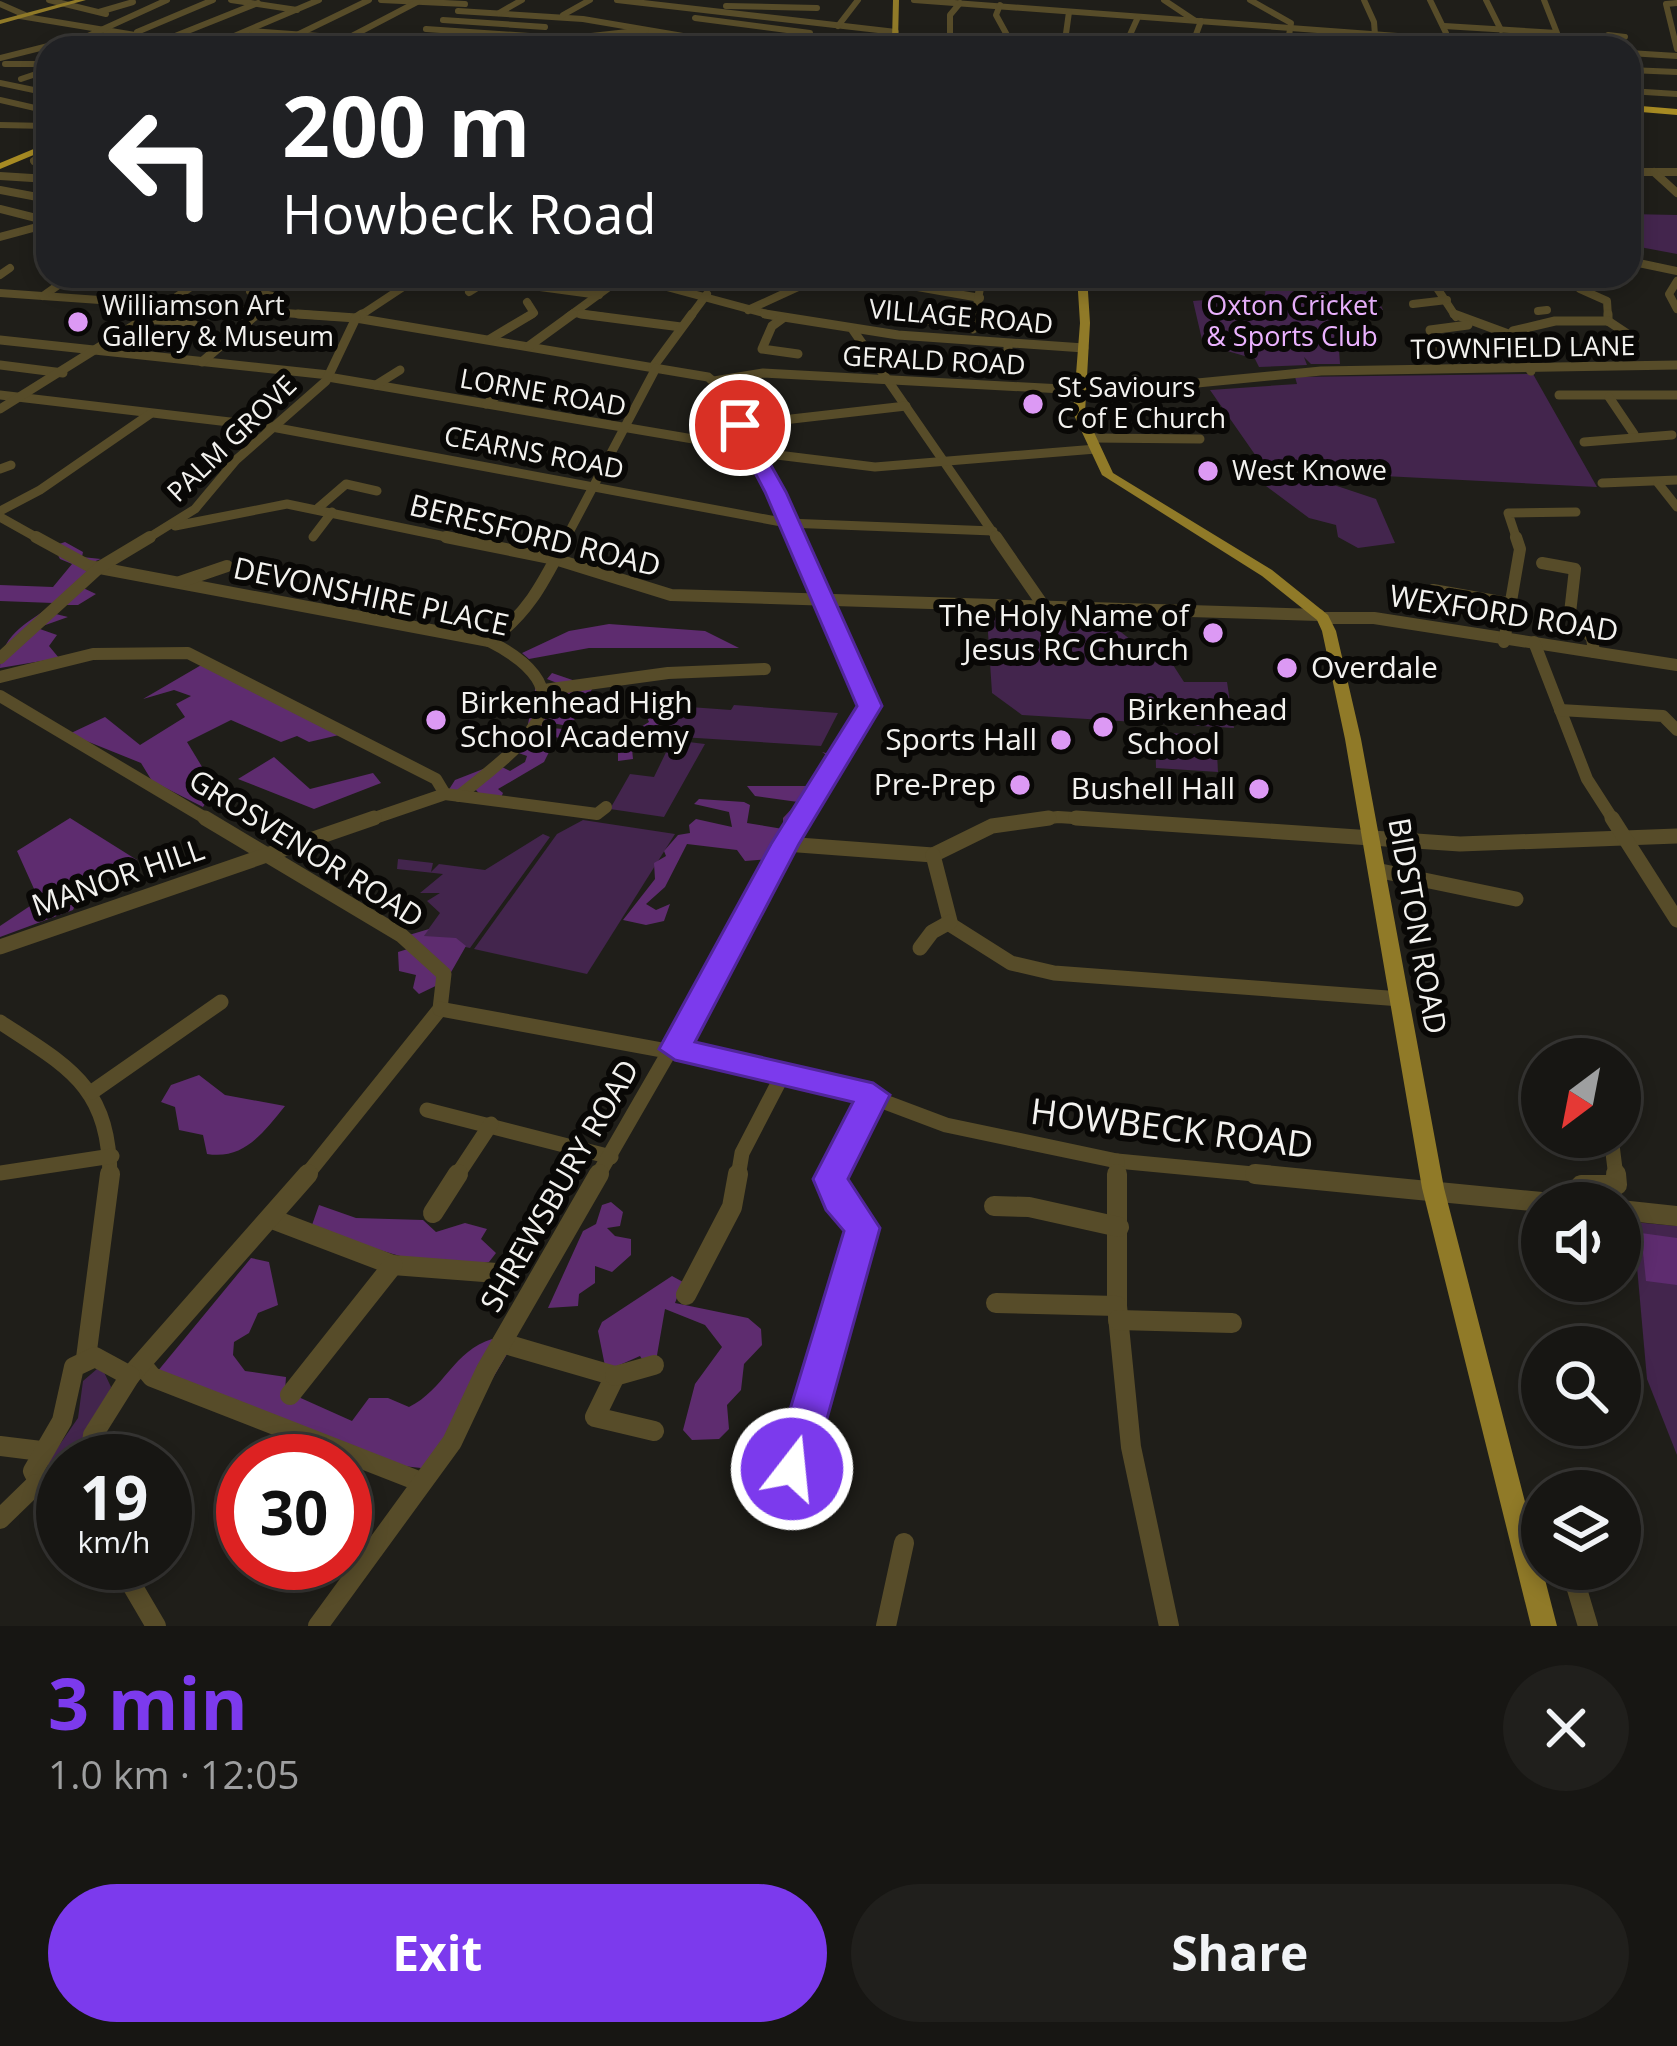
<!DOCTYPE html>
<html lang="en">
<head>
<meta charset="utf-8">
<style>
	:root { --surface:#171613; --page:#201f1c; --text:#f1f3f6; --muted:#9e9fa0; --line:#363533; --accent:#7c3aed }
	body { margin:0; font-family:"Open Sans",sans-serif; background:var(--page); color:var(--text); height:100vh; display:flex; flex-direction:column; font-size:45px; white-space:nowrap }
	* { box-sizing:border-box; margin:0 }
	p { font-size:39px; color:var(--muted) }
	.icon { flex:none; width:66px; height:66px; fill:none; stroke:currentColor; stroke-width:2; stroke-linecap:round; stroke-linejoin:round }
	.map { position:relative; height:1626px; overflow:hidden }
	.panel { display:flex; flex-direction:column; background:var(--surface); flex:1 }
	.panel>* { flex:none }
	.guide { position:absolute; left:36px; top:36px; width:1605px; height:252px; border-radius:36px; box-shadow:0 6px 18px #0003,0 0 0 3px var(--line); background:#202124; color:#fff; overflow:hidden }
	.needle { width:78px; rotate:212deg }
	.buttons { position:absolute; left:1521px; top:1038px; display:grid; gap:24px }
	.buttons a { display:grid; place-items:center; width:120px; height:120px; border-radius:50%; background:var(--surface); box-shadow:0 6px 18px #0003,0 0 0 3px var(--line); font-size:60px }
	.speed { position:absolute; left:36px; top:1434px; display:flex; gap:24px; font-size:60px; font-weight:700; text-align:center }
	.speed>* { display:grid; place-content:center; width:156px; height:156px; border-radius:50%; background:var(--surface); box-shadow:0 6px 18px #0003,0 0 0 3px var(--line); line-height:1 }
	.speed small { font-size:30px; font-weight:400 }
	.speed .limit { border:18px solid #d22; background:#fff; color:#111 }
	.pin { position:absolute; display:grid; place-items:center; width:102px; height:102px; color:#fff; margin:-51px; border:6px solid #fff; border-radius:50%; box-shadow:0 3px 12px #0007 }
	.me { position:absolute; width:132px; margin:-66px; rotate:16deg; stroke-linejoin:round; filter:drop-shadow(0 0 9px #0008) }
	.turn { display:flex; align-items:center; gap:42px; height:252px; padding:0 48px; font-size:54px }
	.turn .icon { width:156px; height:156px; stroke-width:2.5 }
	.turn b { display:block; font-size:84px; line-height:102px }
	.round { display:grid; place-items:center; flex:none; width:126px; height:126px; border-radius:63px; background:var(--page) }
	.headline { display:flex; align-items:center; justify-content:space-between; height:204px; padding:0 48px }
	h1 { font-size:72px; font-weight:700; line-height:90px; color:var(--accent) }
	.button { display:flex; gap:24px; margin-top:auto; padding:24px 48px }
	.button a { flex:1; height:138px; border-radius:72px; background:var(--accent); color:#fff; font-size:48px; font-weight:700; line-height:138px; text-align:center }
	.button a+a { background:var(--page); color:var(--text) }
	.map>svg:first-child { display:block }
</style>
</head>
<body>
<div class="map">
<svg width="1677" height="1626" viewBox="0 0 1677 1626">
	<rect width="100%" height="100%" fill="#1f1e19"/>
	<g fill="#43254d">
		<polygon points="1629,214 1677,215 1677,254 1629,245"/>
		<polygon points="1267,276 1382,276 1391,289 1373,289 1383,310 1329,311 1346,350 1339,350 1340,364 1311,364 1304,357 1307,365 1259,367 1255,359 1203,344 1193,301 1265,295"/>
		<polygon points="1533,374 1597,487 1364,475 1360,468 1334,466 1332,460 1298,460 1294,467 1265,469 1210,390 1297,384 1295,377"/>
		<polygon points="1319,480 1376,499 1395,543 1358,548 1338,537 1336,525 1309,518 1266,486"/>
		<polygon points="987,617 1108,622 1140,647 1166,654 1184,682 1227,682 1234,728 1022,715 992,693"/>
		<polygon points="734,705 838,713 821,746 665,736 676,706 731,710"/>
		<polygon points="1155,732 1216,736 1218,772 1156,768"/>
		<polygon points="672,740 705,744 664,817 610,809 630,774 654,777"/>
		<polygon points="583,820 675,834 587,974 474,949 557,834"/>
		<polygon points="543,834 550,837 470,948 422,938 440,913 427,901 440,893 420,893 443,874 397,869 398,859 433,863 431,872 439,864 485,870"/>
		<polygon points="1633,1222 1677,1226 1677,1455 1647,1379"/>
		<path d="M97 1369 103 1370 111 1387C102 1413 88 1433 80 1461H63V1476L55 1478 47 1463 78 1418 83 1381Z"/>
	</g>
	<g fill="#5e2c6f">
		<path d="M65 542 83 552 82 557 101 559 82 566 89 574 81 587 96 594 78 605H60L56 614 68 617 37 628 57 635 49 646 59 658 0 668C0 631 36 620 53 603L0 601V585L53 587 72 564 60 559 53 546Z"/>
		<polygon points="609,624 705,631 739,648 589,648 529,659 522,653 569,631"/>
		<polygon points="203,664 339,735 309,742 297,736 281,742 231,720 187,742 210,780 191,785 213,791 203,807 152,781 141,763 69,734 105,717 140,745 185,717 176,704 191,696 174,690 143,699"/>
		<polygon points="552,673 593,687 588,697 571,702 567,714 575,719 567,726 548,722 536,746 545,741 552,746 544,762 498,789 503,793 500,800 483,798 476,790 448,791 455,780 496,764 510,771 525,762 527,756 513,751 527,729 536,685 555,700 572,689 547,679"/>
		<path d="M666 691 676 695 668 703 679 706 632 749 633 759 618 761V748C594 736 571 745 547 734L552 728 628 735 649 722 645 713Z"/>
		<polygon points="822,752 841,757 781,858 745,861 737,850 687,844 665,887 646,904 656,910 670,904 664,921 646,925 623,920 655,879 654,863 666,856 664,851 678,835 690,833 689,825 696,819 732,827 729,812 694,804 699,799 744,802 750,805 747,823 783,829 783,818 798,802 755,796 747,786 813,786 819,768 831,758"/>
		<polygon points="274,757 310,789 373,773 381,783 314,809 238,779"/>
		<polygon points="70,818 137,860 86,879 73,910 0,937 0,926 39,900 17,851"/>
		<polygon points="429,929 424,936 456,938 466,946 446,981 419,994 413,988 416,975 399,971 398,952 411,948 409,935"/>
		<path d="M199 1075 225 1095 285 1106C263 1133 244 1160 207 1154L203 1135 179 1130 175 1107 161 1102 171 1085Z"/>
		<polygon points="611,1202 623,1212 620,1226 607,1228 615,1236 631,1239 631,1255 612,1272 595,1266 595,1283 579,1294 578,1306 548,1308 583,1231 596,1224 602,1205"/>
		<path d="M319 1205 356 1218 423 1220 436 1232 465 1223 487 1229 481 1239 496 1253 489 1262C425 1272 370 1247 312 1225Z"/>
		<polygon points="1641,1233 1677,1238 1677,1285 1646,1281"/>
		<path d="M251 1258 269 1262 278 1305 258 1313 249 1333 234 1342 233 1355 245 1371 286 1377 285 1391 352 1421 369 1398H388L409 1407C444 1390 454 1350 492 1339L510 1349 446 1457 421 1468 394 1465 157 1372Z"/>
		<polygon points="672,1276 683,1282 675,1303 748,1318 761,1329 762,1345 744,1364 741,1390 727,1405 729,1429 719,1439 692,1440 683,1430 695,1384 722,1347 705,1325 665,1309 656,1361 645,1364 640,1356 606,1371 598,1331 602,1322"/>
	</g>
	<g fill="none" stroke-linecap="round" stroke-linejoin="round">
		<g stroke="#574c29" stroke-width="6">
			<polyline points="49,0 106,14"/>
			<polyline points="231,0 297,10"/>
			<polyline points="381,0 465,4"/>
			<polyline points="617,0 896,32"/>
			<polyline points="914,0 1560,48"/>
			<polyline points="1164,0 1194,20"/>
			<polyline points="1250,0 1291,23 1287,48"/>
			<polyline points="1364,0 1374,22 1376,48"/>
			<polyline points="1430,0 1446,33"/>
			<polyline points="1486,0 1501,30"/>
			<polyline points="960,3 950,15 950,36 1009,42"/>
			<polyline points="1677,3 1666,4 1677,49"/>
			<polyline points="0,4 25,15"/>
			<polyline points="1000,5 996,15 1013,46"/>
			<polyline points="726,6 817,8"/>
			<polyline points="458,11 583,19 736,45"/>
			<polyline points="99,12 133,2"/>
			<polyline points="499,13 522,0"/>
			<polyline points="563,15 590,0"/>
			<polyline points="20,16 135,35 173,48"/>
			<polyline points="695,18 810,33"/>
			<polyline points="443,20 545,27"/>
			<polyline points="838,26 858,0"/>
			<polyline points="1444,26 1557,33 1544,0"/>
			<polyline points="426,29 530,36"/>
			<polyline points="252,31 402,42"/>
			<polyline points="137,32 213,0"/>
			<polyline points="1608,35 1625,37"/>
			<polyline points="409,38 509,45 646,30"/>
			<polyline points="160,42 258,3"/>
			<polyline points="932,42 962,44"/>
			<polyline points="206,48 319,0"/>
			<polyline points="270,48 369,0"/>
			<polyline points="329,48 417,2"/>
			<polyline points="1064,48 1069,12"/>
			<polyline points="1124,48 1138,17"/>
			<polyline points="1191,48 1201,21"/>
			<polyline points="1629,53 1677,56"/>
			<polyline points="0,58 88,36 167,0"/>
			<polyline points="5,64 48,64"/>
			<polyline points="1629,70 1677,72"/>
			<polyline points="21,79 48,70"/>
			<polyline points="0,83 48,93"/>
			<polyline points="1629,91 1677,94"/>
			<polyline points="0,100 48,111"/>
			<polyline points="1629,112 1636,141"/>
			<polyline points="0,125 48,126"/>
		</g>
		<g stroke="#574c29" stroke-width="8">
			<polyline points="1635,138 1637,144"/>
			<polyline points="34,161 48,155"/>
			<polyline points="1629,172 1677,172"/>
			<polyline points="1654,172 1677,193"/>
			<polyline points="0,176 48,179"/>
			<polyline points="0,190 48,199"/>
			<polyline points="0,209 48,221"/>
			<polyline points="0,237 48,224"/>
			<polyline points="1629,261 1677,271"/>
			<polyline points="0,275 10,268"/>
			<polyline points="626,276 778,317"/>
			<polyline points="855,276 980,298"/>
			<polyline points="1219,276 1228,287"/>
			<polyline points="328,281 362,276"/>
			<polyline points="1677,281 1669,294 1677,309"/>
			<polyline points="1435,285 1456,317"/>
			<polyline points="1435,285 1495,285"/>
			<polyline points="540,287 599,295"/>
			<polyline points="1580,289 1607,301 1608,317"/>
			<polyline points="250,291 277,297 254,317"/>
			<polyline points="469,292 485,282 530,276"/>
			<polyline points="0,293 341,317"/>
			<polyline points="43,296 71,276"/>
			<polyline points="527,302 534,313 527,317"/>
			<polyline points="1413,304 1447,300"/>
			<polyline points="748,310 822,276"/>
			<polyline points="1538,311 1547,310"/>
			<polyline points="574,313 604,317"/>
			<polyline points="147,317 207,276"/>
			<polyline points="358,317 420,276"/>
			<polyline points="568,317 624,276"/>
			<polyline points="690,317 707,294"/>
			<polyline points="975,317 982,276"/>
		</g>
		<g stroke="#574c29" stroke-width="9">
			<polyline points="298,314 356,318 708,377 721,388 796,540"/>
			<polyline points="581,314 681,327"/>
			<polyline points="765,314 898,335 1084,348"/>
			<polyline points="1454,314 1511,335"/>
			<polyline points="1608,314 1608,321"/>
			<polyline points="899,317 976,326"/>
			<polyline points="356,318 362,314"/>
			<polyline points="783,318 772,326 762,349 798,354"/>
			<polyline points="141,319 193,322"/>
			<polyline points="973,329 976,314"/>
			<polyline points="853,330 998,540"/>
			<polyline points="490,339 532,314"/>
			<polyline points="0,340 329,375"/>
			<polyline points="1008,344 1008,369"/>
			<polyline points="529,346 573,314"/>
			<polyline points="1586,349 1635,339 1608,321"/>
			<polyline points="1439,351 1430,330 1468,325"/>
			<polyline points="202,362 257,314"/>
			<polyline points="0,365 63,373"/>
			<polyline points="653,367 692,314"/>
			<polyline points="1531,371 1508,339 1513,331 1555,321 1608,321"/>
			<polyline points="328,377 752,449"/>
			<polyline points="714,381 763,373 1081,390"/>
			<polyline points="1082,383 1187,384 1321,371 1677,365"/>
			<polyline points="376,385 400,370"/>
			<polyline points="0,395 272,427 787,523 993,531"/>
			<polyline points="1559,395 1677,395"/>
			<polyline points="1609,397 1634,434"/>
			<polyline points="486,404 515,382"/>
			<polyline points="0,409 152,314"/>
			<polyline points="739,425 906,406"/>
			<polyline points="1092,438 1200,439"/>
			<polyline points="1584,442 1672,435"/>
			<polyline points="753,452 875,467 1096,449"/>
			<polyline points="0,469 11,465"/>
			<polyline points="1602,483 1677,480"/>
			<polyline points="1658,483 1677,507"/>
			<polyline points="317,509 346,484 377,491"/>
			<polyline points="0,511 40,490 150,414"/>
			<polyline points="0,517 41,540"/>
			<polyline points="175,526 287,504 461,540"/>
			<polyline points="313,537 332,512"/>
			<polyline points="145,540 195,509 236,460 326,381 356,318"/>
			<polyline points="565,540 656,368"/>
			<polyline points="1517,540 1508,513 1576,512"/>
		</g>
		<g stroke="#574c29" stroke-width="12">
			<path d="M36 537 89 566 489 641C596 695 522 745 459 796"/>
			<polyline points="446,537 555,559 671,595 1319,615"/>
			<polyline points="795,537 869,706 803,821"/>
			<polyline points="996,537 1043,605"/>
			<polyline points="1542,563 1575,569 1570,613 1592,638 1594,652"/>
			<polyline points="180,582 227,566"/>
			<polyline points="1433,590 1507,603"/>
			<polyline points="1323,618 1374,618 1677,665"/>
			<path d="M489 641C529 614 545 579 567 537"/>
			<polyline points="1504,642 1520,549 1516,537"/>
			<polyline points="1534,642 1587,779 1614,821"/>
			<polyline points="0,658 100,567 150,537"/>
			<polyline points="0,677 93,654 188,653 436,779 445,794"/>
			<polyline points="544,690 668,673 765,669"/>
			<polyline points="0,696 210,821"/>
			<polyline points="1560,710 1663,716 1677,730"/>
			<polyline points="366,821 445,794 597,814 606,807"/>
			<polyline points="1027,821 1058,817 1121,821"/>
		</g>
		<g stroke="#574c29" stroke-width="15">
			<polyline points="205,818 401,935 444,974 440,1009 305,1177"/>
			<polyline points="1076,818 1460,844 1677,836"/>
			<polyline points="1612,818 1677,920"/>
			<polyline points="785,844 933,855"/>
			<polyline points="933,855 992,826 1049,818"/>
			<polyline points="933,855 951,925 1011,963 1054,973 1401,999"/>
			<polyline points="1376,870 1516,899"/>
			<polyline points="0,947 374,818"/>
			<polyline points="920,948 932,932 950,922"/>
			<polyline points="440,1009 829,1081 946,1125 1117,1161 1286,1177"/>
			<path d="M0 1022C70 1068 109 1086 110 1177"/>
			<polyline points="92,1092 221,1002"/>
			<polyline points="427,1110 611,1157"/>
			<polyline points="1611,1137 1616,1177"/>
			<polyline points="1117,1161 1117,1177"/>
			<polyline points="0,1173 112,1156"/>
			<polyline points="456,1177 491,1124"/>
			<polyline points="597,1177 804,818"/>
			<polyline points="738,1177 742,1153 783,1074"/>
			<polyline points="832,1177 873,1095"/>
		</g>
		<g stroke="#574c29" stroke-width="20">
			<polyline points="1117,1174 1117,1306 1131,1447 1169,1626"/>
			<polyline points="1255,1174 1552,1203"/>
			<polyline points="1584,1203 1581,1185 1617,1185 1616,1174"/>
			<polyline points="994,1206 1029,1207 1119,1227"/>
			<polyline points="1620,1210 1677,1216"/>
			<polyline points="433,1213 458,1174"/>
			<polyline points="272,1219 393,1265 510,1274"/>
			<polyline points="686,1295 732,1207 738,1174"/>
			<polyline points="996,1303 1117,1306"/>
			<polyline points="1118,1320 1232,1323"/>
			<polyline points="502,1343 615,1376 595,1417 654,1431"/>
			<polyline points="86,1358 110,1174"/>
			<polyline points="143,1366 152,1377 421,1482"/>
			<polyline points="130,1376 308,1174"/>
			<polyline points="615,1376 654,1365"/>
			<polyline points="290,1395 393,1265"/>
			<polyline points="0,1446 41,1451"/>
			<polyline points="775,1466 792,1469 863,1228 839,1200 833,1174"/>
			<polyline points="63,1492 43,1490 33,1471 62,1421 74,1367 95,1357 130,1376 93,1435 90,1461"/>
			<polyline points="0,1519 36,1484"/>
			<polyline points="119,1563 156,1626"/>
			<polyline points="1571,1569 1588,1626"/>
			<polyline points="318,1626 452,1442 486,1370 599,1174"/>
			<polyline points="886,1626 904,1543"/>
		</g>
		<g fill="#907a28" fill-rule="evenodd">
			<polygon points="75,0 86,0 0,24 0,20"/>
			<polygon points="893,0 899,0 898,40 906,48 898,48 892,40"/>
			<polygon points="1077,276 1087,276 1090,323 1085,413 1113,473 1272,570 1328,615 1336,631 1361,739 1444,1188 1557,1626 1531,1626 1422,1188 1345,739 1322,631 1317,620 1262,576 1102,475 1073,413 1080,323"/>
		</g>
		<g fill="#a78b23" fill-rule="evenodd">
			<polygon points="807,41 974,48 807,45 582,48"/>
			<polygon points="1629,105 1677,109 1677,115 1629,111"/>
			<polygon points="48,143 48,149 0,169 0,163"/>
		</g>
	</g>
	<polygon fill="#7c3aed" stroke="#51269a" stroke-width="3" points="733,421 746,421 786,492 882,706 799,844 695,1042 873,1083 890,1095 848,1179 880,1228 813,1469 807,1482 792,1488 778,1482 772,1469 844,1231 826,1210 813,1179 853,1102 675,1060 659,1049 771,844 857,706 765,492 730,425"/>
	<g fill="#dc99f4" stroke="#090806" stroke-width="4.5">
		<circle cx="78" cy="322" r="12"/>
		<circle cx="1033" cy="404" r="12"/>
		<circle cx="1208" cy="471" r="12"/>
		<circle cx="1213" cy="633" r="12"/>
		<circle cx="1287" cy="668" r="12"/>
		<circle cx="436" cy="720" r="12"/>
		<circle cx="1103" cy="727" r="12"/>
		<circle cx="1061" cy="740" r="12"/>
		<circle cx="1020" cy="785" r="12"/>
		<circle cx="1259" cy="789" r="12"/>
	</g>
	<g text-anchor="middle" stroke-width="12" stroke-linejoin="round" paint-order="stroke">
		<g font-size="27" fill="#f3f2ef" stroke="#090806" text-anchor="start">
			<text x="102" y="315">Williamson Art<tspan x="102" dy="31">Gallery &amp; Museum</tspan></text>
			<text x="1057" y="397">St Saviours<tspan x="1057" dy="31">C of E Church</tspan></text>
			<text x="1232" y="480">West Knowe</text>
		</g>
		<g font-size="27" fill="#ebb2ff" stroke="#090806">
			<text x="1292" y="315">Oxton Cricket<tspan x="1292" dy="31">&amp; Sports Club</tspan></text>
		</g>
		<g font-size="27" fill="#f3f2ef" stroke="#090806">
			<text transform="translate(961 317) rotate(5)" y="9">VILLAGE ROAD</text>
			<text transform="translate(1523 348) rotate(-1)" y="9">TOWNFIELD LANE</text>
			<text transform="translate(934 361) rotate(3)" y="9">GERALD ROAD</text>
			<text transform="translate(543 393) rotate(10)" y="9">LORNE ROAD</text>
			<text transform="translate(232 439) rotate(-44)" y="9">PALM GROVE</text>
			<text transform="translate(534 453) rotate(11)" y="9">CEARNS ROAD</text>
		</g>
		<g font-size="30" fill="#f3f2ef" stroke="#090806">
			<text transform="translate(535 536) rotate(14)" y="10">BERESFORD ROAD</text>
			<text transform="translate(371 597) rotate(12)" y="10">DEVONSHIRE PLACE</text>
			<text transform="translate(1504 614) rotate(9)" y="10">WEXFORD ROAD</text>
			<text transform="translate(306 849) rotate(32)" y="10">GROSVENOR ROAD</text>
			<text transform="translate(118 878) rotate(-19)" y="10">MANOR HILL</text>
			<text transform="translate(1417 926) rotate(80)" y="10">BIDSTON ROAD</text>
			<text transform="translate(560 1186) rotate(-60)" y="10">SHREWSBURY ROAD</text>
		</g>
		<g font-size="30" fill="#f3f2ef" stroke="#090806" text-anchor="end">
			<text x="1189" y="626">The Holy Name of<tspan x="1189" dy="34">Jesus RC Church</tspan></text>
			<text x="1311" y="678" text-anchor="start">Overdale</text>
			<text x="460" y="713" text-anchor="start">Birkenhead High<tspan x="460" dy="34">School Academy</tspan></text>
			<text x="1127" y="720" text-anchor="start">Birkenhead<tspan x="1127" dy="34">School</tspan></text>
			<text x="1037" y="750">Sports Hall</text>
			<text x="996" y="795">Pre-Prep</text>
			<text x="1235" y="799">Bushell Hall</text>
		</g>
		<g font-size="36" fill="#f3f2ef" stroke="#090806">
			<text transform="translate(1172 1128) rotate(7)" y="13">HOWBECK ROAD</text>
		</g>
	</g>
</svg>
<div class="buttons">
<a><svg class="needle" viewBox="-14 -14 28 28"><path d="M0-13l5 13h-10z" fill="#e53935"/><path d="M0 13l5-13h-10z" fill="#9e9fa0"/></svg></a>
<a><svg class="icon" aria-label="sound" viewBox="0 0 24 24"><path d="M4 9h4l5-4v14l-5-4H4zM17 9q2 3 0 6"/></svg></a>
<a><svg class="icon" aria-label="search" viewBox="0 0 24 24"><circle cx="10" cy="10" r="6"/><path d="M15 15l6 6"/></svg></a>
<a><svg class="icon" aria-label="layers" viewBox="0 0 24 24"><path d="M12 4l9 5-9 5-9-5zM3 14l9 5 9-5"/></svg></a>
</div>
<div class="speed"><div>19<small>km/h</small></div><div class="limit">30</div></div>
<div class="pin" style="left:740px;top:425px;background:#d93025"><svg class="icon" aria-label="arrive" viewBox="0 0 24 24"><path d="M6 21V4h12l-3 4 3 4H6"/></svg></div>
<svg class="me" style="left:792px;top:1469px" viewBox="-20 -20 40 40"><circle r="17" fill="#7c3aed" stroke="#fff" stroke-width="3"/><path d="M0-11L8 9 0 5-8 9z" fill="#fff"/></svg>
<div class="guide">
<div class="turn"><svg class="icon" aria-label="left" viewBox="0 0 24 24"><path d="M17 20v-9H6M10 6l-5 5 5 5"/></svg><div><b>200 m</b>Howbeck Road</div></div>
</div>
</div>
<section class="panel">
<div class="headline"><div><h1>3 min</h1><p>1.0 km · 12:05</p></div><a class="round"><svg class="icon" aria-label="close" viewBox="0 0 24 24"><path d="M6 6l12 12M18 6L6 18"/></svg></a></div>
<div class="button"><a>Exit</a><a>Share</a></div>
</section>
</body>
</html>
